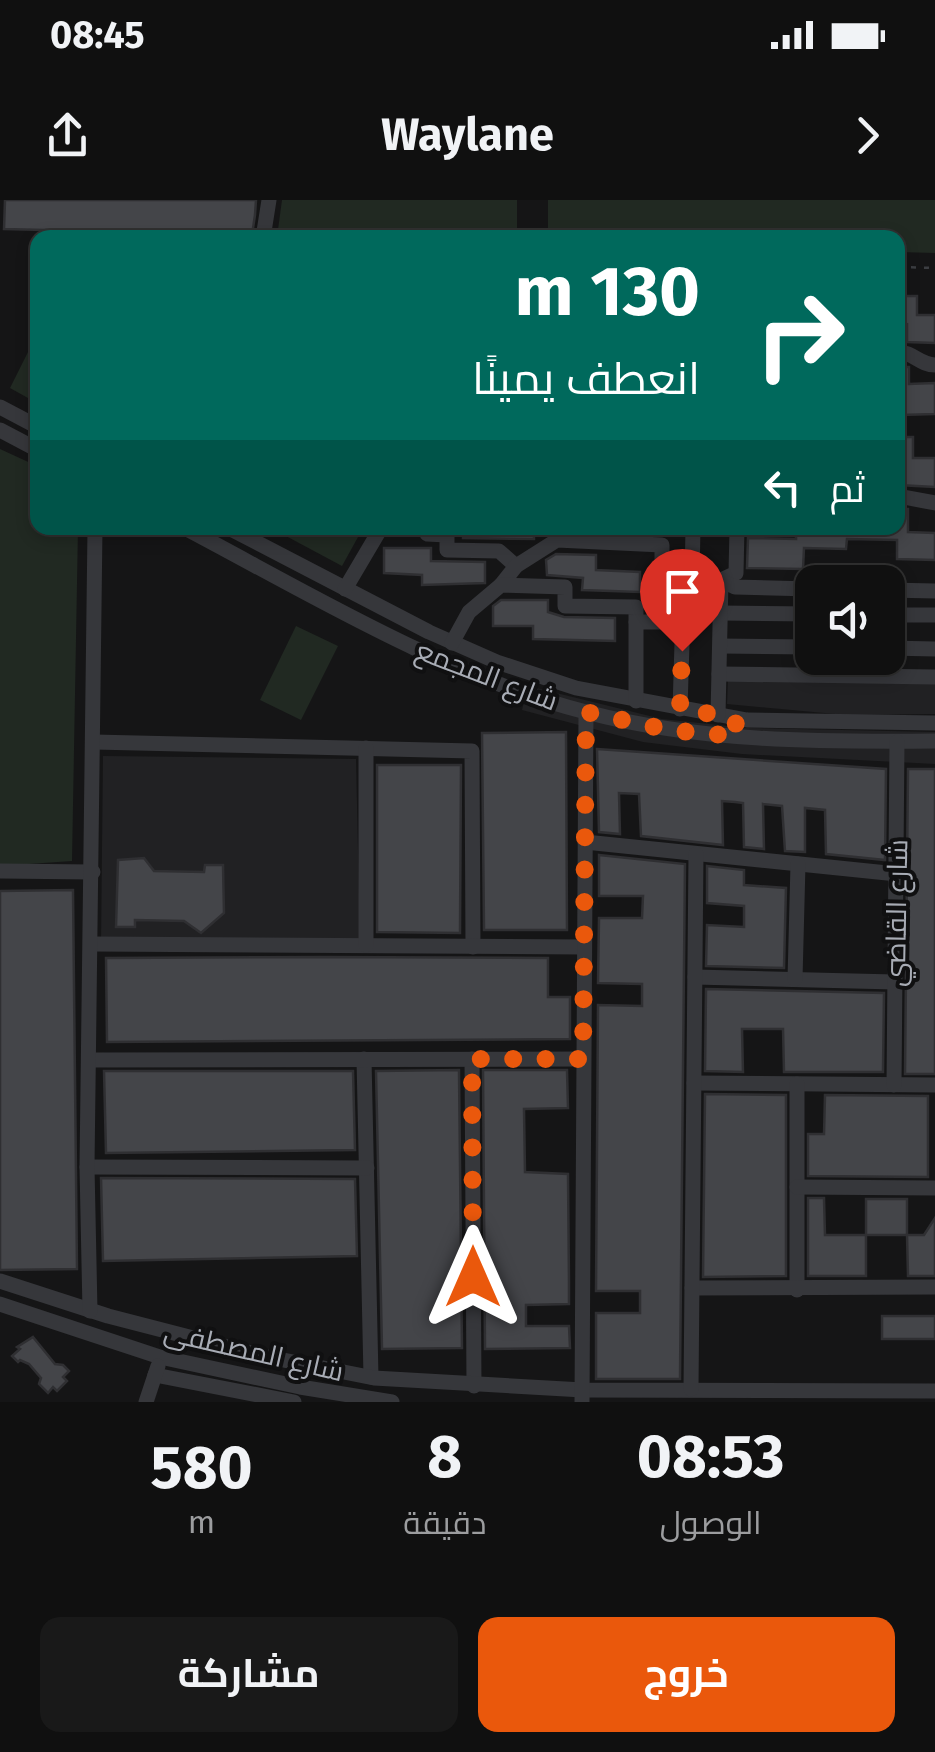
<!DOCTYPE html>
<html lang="ar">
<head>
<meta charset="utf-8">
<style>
	:root { --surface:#101010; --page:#191919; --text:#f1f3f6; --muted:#9c9d9f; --line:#303030; --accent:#ea580c }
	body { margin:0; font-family:"Fira Sans",Cairo,sans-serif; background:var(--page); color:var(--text); direction:rtl; height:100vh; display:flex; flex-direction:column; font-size:38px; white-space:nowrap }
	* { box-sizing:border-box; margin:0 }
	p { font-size:32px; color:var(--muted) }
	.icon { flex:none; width:55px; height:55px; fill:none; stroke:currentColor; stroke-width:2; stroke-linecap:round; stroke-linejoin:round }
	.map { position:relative; height:1202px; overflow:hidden; direction:ltr }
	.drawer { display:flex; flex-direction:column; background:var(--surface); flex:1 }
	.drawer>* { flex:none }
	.banner { position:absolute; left:30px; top:30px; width:875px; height:305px; border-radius:20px; box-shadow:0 5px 15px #0003,0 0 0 2px var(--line); direction:rtl; background:#00695c; color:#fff; overflow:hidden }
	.fabs { position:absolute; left:795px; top:365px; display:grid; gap:20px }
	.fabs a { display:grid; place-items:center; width:110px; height:110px; border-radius:20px; background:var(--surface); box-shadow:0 5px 15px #0003,0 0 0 2px var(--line); font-size:50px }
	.pin { position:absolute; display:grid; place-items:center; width:85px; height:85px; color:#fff; margin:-102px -42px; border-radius:50% 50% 50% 0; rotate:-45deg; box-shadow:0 0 10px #0007 }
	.pin .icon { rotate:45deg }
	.me { position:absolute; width:110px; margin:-55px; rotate:0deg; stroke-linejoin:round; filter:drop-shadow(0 0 8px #0008) }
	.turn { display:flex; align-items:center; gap:35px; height:210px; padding:0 40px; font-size:45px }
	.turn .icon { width:130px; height:130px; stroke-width:2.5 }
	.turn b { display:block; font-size:70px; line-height:85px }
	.then { display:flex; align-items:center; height:95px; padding:0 40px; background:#0003; gap:20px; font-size:38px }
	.eta { display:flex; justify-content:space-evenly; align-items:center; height:170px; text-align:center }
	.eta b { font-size:60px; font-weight:700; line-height:70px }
	.action { display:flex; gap:20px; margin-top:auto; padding:20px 40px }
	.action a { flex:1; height:115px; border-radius:20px; background:var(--accent); color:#fff; font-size:40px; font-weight:700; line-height:115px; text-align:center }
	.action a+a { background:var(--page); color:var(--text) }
	.status { display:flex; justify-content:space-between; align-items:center; height:70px; padding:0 50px; background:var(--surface); direction:ltr }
	.status svg { height:28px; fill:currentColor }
	header { display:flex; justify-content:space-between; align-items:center; height:130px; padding:0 40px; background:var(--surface); font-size:45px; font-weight:700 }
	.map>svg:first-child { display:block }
</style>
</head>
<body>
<div class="status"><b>08:45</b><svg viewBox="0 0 49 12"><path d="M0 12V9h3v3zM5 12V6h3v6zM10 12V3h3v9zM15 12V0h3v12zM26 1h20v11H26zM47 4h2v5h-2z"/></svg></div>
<header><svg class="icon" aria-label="forward" viewBox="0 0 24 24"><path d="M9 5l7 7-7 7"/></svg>Waylane<svg class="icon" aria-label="share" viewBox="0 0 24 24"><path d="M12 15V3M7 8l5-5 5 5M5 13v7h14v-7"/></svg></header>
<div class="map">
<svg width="935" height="1202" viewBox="0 0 935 1202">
	<rect width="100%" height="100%" fill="#151516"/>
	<g fill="#212123">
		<polygon points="728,480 935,484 935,514 846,515 727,504"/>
		<polygon points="528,486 662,519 747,528 935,532 935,564 742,554 643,542 522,510"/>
		<polygon points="103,556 356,559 360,742 101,743"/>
	</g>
	<g fill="#212922">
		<polygon points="282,0 517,0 517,37 277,37"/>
		<polygon points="548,0 935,0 935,53 898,52 898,38 548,37"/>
		<polygon points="37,134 37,203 10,188"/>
		<polygon points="0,249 37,266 38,328 78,328 72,661 0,666"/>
		<polygon points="271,328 363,328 342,366"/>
		<polygon points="296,426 338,446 301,520 260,500"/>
	</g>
	<g fill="#444549" stroke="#2f2f32" stroke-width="2.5">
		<polygon points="5,0 256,0 255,15 252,35 4,29"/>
		<polygon points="898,96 917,96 917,115 935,115 935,143 907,142 907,124 898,123"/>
		<polygon points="898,167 909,167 909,184 935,183 935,214 901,215"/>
		<polygon points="898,237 913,237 913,258 935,258 935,287 898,285"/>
		<polygon points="898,309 908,309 908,332 935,333 935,360 897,359 897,340 847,339 846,349 804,348 803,369 747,368 748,338 796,339 796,328 898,328"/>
		<polygon points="463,328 534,328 534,339 463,338"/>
		<polygon points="384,348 431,348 431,361 485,362 485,383 422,385 422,375 384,373"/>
		<polygon points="556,354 596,355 596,370 640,372 640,392 582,390 583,378 547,375 546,360"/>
		<polygon points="501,400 548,400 548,412 564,417 615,418 615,441 533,439 533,426 493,426 493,406"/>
		<polygon points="566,532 567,730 484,730 482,533"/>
		<polygon points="597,549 886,569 885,660 826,654 825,610 805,608 805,652 785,651 782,606 763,604 764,649 744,647 743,603 735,602 722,601 723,645 641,636 639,594 619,593 620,634 599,632"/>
		<polygon points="377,565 461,565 460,733 377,732"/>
		<polygon points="908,569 935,569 935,874 905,874"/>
		<polygon points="599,655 685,664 680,1179 596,1179 596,1113 640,1113 640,1091 596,1091 598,805 642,806 642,784 598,783 599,718 642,718 643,696 599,696"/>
		<polygon points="144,658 154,671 204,672 205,665 223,665 224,713 201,733 184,721 135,720 135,727 116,727 118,660"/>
		<polygon points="707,666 744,670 744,685 786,688 784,768 706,766 707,725 744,727 744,706 707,703"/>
		<polygon points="73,690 77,1069 0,1070 0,691"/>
		<polygon points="326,757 548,758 548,797 570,797 570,839 107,842 106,758"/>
		<polygon points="706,789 884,793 883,872 784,872 783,829 742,829 743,872 705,871"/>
		<polygon points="459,870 462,1148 382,1149 376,871"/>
		<polygon points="483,870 567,870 568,908 524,909 525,972 568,974 569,1083 569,1104 526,1105 526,1126 569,1126 570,1148 485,1149"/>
		<polygon points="104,871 353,871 355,950 106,953"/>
		<polygon points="705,894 786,895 786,1076 703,1077"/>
		<polygon points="825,895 928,896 928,977 808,976 808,934 824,934"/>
		<polygon points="101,978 355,979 357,1056 103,1061"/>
		<polygon points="808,998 824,998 825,1035 866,1035 866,1076 808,1076"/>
		<rect x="866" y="999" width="41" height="36"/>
		<polygon points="935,1018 935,1076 908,1076 907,1035 924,1035"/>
		<rect x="882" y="1116" width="53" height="23"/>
		<polygon points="33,1137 55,1164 63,1165 69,1171 63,1177 67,1181 57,1191 53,1187 48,1193 39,1184 41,1178 29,1164 20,1160 18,1162 12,1156 20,1149 17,1147"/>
	</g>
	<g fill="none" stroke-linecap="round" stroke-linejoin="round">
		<polyline stroke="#3c3e42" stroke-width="2.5" stroke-dasharray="5 8" stroke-linecap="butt" points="898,67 935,68"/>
		<g stroke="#36373b" stroke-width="15">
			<polyline points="263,38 269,0"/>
			<path d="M898 152C913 152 920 165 935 165"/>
			<polyline points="0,207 38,227"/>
			<polyline points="0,230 38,250"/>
			<polyline points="898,296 935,303"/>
			<path d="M185 328C314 396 443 475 586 512 700 542 818 542 935 541"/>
			<polyline points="229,328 429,432 497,462 576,488 747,520 935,523"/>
			<polyline points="428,328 427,334 447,335 447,350 499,351 516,366"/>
			<polyline points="692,378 721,380 736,373 737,328"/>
			<polyline points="501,385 516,366 557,340 662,345 662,371 684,378"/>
			<polyline points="345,389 381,328"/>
			<polyline points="888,390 935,391"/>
			<polyline points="720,413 812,414"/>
			<polyline points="888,415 935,415"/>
			<polyline points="452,443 469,412 501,385 565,387 565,406 636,407 636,422"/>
			<polyline points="720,446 812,447"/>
			<polyline points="888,448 935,449"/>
			<polyline points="719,474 935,477"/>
			<polyline points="636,501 636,422 683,422"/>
			<polyline points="680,509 684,378 692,378 693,328"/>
			<polyline points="718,515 721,380 735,387 812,389"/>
			<polyline points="94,542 472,551 473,747"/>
			<polyline points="585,642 897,674"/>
			<polyline points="0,671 93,672"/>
			<polyline points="92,744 584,747"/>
			<polyline points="366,745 366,548"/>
			<polyline points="695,777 895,782"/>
			<polyline points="795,779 798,664"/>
			<polyline points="364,859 371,1177"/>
			<polyline points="472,859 474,1186"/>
			<polyline points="89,860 583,859"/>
			<polyline points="694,883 935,885"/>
			<polyline points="797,884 797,1090"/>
			<polyline points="894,885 897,542"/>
			<polyline points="87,967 367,968"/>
			<polyline points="797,987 935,988"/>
			<polyline points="0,1081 108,1116 263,1156 374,1178 583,1190 935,1191"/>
			<polyline points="692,1088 935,1087"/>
			<polyline points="0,1104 160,1157 300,1187 392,1202"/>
			<polyline points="90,1111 87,967 95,328"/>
			<polyline points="155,1175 294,1202"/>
			<polyline points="691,1189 696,654"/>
			<polyline points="146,1202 158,1166"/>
			<polyline points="582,1202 586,512"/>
		</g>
	</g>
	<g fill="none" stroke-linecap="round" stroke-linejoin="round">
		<polyline stroke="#ea580c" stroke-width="18" stroke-dasharray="0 32.4" points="473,1077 472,859 583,859 586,512 669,530 734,536 740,530 732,518 680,508 682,451"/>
	</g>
	<g text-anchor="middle" stroke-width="8" stroke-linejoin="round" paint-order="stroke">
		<g font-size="28" fill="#a8acb5" stroke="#101011">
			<text transform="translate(487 475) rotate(21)" y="10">شارع المجمع</text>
			<text transform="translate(896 713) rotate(-89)" y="10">شارع القاضي</text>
			<text transform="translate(254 1151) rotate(13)" y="10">شارع المصطفى</text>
		</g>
	</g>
</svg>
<div class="fabs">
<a><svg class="icon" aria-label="sound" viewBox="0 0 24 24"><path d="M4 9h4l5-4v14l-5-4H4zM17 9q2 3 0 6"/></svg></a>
</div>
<div class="pin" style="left:682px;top:451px;background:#d93025"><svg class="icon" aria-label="arrive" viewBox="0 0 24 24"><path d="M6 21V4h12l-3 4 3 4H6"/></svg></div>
<svg class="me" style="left:473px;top:1077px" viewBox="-20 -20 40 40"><path d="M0-17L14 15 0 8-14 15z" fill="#ea580c" stroke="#fff" stroke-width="4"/></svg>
<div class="banner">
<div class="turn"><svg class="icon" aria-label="right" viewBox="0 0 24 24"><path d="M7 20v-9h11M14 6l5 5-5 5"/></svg><div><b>130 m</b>انعطف يمينًا</div></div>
<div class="then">ثم<svg class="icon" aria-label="left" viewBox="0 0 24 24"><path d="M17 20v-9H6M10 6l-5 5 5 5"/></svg></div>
</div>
</div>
<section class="drawer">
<div class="eta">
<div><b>08:53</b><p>الوصول</p></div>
<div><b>8</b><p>دقيقة</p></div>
<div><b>580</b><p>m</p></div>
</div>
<div class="action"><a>خروج</a><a>مشاركة</a></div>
</section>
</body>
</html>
